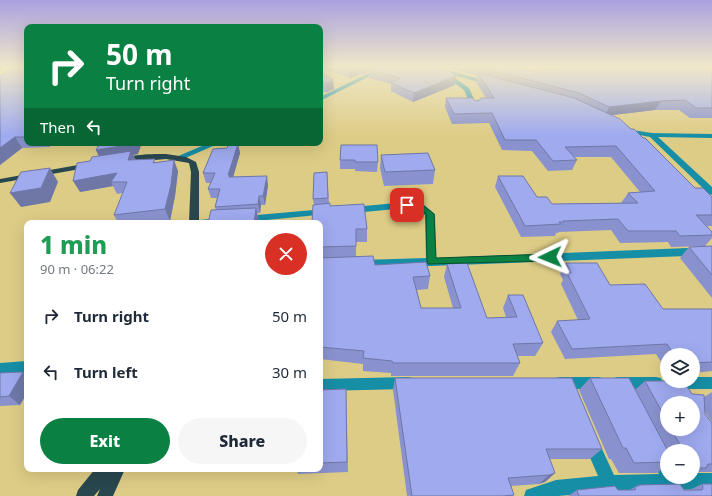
<!DOCTYPE html>
<html lang="en">
<head>
<meta charset="utf-8">
<style>
	:root { --surface:#fff; --page:#f6f6f7; --text:#1f2937; --muted:#747a83; --accent:#0b8043 }
	body { margin:0; font-family:"Noto Sans",sans-serif; background:var(--page); color:var(--text); height:100vh; display:flex; flex-direction:column; font-size:15px; white-space:nowrap }
	* { box-sizing:border-box; margin:0 }
	p { font-size:13px; color:var(--muted) }
	.icon { flex:none; width:22px; height:22px; fill:none; stroke:currentColor; stroke-width:2; stroke-linecap:round; stroke-linejoin:round }
	.map { position:relative; flex:1; overflow:hidden }
	.drawer { position:absolute; left:24px; top:220px; width:299px; height:252px; display:flex; flex-direction:column; background:var(--surface); border-radius:8px; box-shadow:0 4px 16px #0002 }
	.drawer>* { flex:none }
	.guide { position:absolute; left:24px; top:24px; width:299px; height:122px; border-radius:8px; box-shadow:0 4px 16px #0002; background:#0b8043; color:#fff; overflow:hidden }
	.buttons { position:absolute; left:660px; top:348px; display:grid; gap:8px }
	.buttons a { display:grid; place-items:center; width:40px; height:40px; border-radius:50%; background:var(--surface); box-shadow:0 4px 16px #0002; font-size:20px }
	.pin { position:absolute; display:grid; place-items:center; width:34px; height:34px; color:#fff; margin:-17px; border-radius:8px; box-shadow:0 2px 6px #0006 }
	.me { position:absolute; width:44px; margin:-22px; rotate:268deg; stroke-linejoin:round; filter:drop-shadow(0 0 3px #0008) }
	.turn { display:flex; align-items:center; gap:14px; height:84px; padding:0 16px; font-size:18px }
	.turn .icon { width:52px; height:52px; stroke-width:2.5 }
	.turn b { display:block; font-size:28px; line-height:34px }
	.then { display:flex; align-items:center; height:38px; padding:0 16px; background:#0003; gap:8px; font-size:15px }
	.round { display:grid; place-items:center; flex:none; width:42px; height:42px; border-radius:21px; background:var(--page) }
	.head { display:flex; align-items:center; justify-content:space-between; height:68px; padding:0 16px }
	h1 { font-size:24px; font-weight:800; line-height:30px; color:#1e9e55 }
	.button { display:flex; gap:8px; margin-top:auto; padding:8px 16px }
	.button a { flex:1; height:46px; border-radius:24px; background:var(--accent); color:#fff; font-size:16px; font-weight:800; line-height:46px; text-align:center }
	.button a+a { background:var(--page); color:var(--text) }
	ul { padding:0; list-style:none }
	li { display:flex; align-items:center; gap:12px; height:56px; padding:0 16px }
	li div { flex:1 }
	li b { display:block; font-size:15px }
	li em { font-style:normal }
	.map>svg:first-child { display:block }
</style>
</head>
<body>
<div class="map">
<svg width="712" height="496" viewBox="0 0 712 496">
	<rect width="100%" height="100%" fill="#ddcc86"/>
	<g fill="none" stroke-linecap="round" stroke-linejoin="round">
		<g fill="#168ea6" fill-rule="evenodd">
			<polygon points="383,66 390,66 320,101 320,97"/>
			<polygon points="419,66 435,66 493,83 490,85 449,74 469,88 478,108 475,110 472,108 464,90 443,74 443,72"/>
			<polygon points="626,129 652,133 712,134 712,138 658,137 712,187 712,195 709,194 650,137 624,132 624,130"/>
			<polygon points="209,143 220,143 183,159 177,159 176,157"/>
			<polygon points="407,202 424,205 435,214 436,258 712,247 712,255 431,266 358,267 357,264 358,261 362,260 426,258 425,215 418,209 407,208 353,213 349,210 353,207"/>
			<polygon points="325,209 328,210 330,212 328,214 245,222 240,219 245,216"/>
			<polygon points="221,218 224,219 226,221 224,223 194,223 199,220"/>
			<polygon points="27,361 27,373 0,375 0,363"/>
			<polygon points="408,377 413,378 415,383 413,388 408,389 320,391 320,379"/>
			<polygon points="560,377 598,377 603,378 605,383 603,388 598,389 560,389 555,388 553,383 555,378"/>
			<polygon points="618,377 656,377 661,378 663,383 661,388 656,389 618,389 613,388 611,383 613,378"/>
			<polygon points="693,377 712,377 712,389 672,389 667,388 665,383 667,379 667,381 693,381"/>
			<polygon points="591,433 596,436 614,475 659,474 651,457 654,452 659,449 664,452 667,456 667,477 693,477 693,473 712,473 712,489 621,491 623,496 607,496 605,492 558,496 524,496 526,490 556,480 598,476 583,441 586,436"/>
		</g>
		<g fill="#29474f" fill-rule="evenodd">
			<polygon points="0,66 4,66 0,70"/>
			<path d="M166 154 186 157 196 162 199 172V223H189L191 172 189 163 166 159 122 163 118 161C126 154 155 154 166 154Z"/>
			<polygon points="89,163 92,163 92,167 0,183 0,179"/>
			<polygon points="95,469 125,469 113,496 97,496 100,489 94,496 76,496 78,490"/>
		</g>
	</g>
	<g fill="#8992ce" fill-rule="evenodd">
		<polygon points="27,66 27,143 53,143 49,147 22,148 0,165 0,76"/>
		<polygon points="320,66 442,66 455,85 413,102 391,91 391,84 369,78 370,71 361,75 358,75 350,78 320,68"/>
		<polygon points="442,66 523,66 529,71 553,69 551,66 700,66 712,73 712,118 690,118 679,110 655,110 612,115 631,129 695,188 712,197 712,226 707,226 712,232 712,238 705,246 671,247 668,242 620,243 611,230 559,232 558,233 556,233 555,236 521,237 495,187 498,176 537,197 552,204 621,203 628,193 640,192 611,157 574,157 577,160 572,170 548,171 532,151 502,150 489,123 452,124 445,107 446,98 475,101 486,98 476,82 477,76"/>
		<polygon points="320,72 334,89 327,92 320,92"/>
		<polygon points="238,144 240,153 233,177 268,185 265,205 261,205 260,213 257,213 259,223 208,223 216,210 215,207 217,198 211,198 208,189 211,183 206,183 203,173 227,148"/>
		<polygon points="341,145 378,162 377,172 355,171 355,169 340,169 340,160"/>
		<polygon points="96,150 138,154 133,155 136,160 156,162 178,171 175,196 170,221 152,223 118,223 114,215 123,193 117,194 113,186 80,192 90,161 99,156"/>
		<polygon points="381,155 435,170 433,184 384,186 380,168"/>
		<polygon points="327,172 329,203 330,206 367,229 367,242 356,242 356,257 375,265 430,276 428,289 417,290 421,308 453,308 444,277 447,264 487,318 506,317 503,308 508,295 543,343 535,356 517,356 520,363 513,376 391,376 391,373 363,371 363,364 320,359 320,223 314,205 313,199"/>
		<polygon points="712,246 712,298 680,258 689,247"/>
		<polygon points="566,263 610,285 663,309 712,309 712,371 693,373 693,355 667,355 667,371 656,354 565,359 551,332 557,321 578,320 561,284 563,280 560,274"/>
		<polygon points="23,372 27,375 27,393 20,405 0,406 0,373"/>
		<polygon points="395,378 602,449 590,459 550,459 555,473 545,482 539,484 511,486 514,495 513,496 407,496 393,390"/>
		<path d="M590 378 635 390 645 381 692 394 704 397 712 392V422L705 412V414L712 423V472H699L693 475V451H667V466L657 473H619L611 459H609L579 390ZM667 403 693 429H667Z"/>
		<polygon points="346,389 348,472 298,474 296,469 320,469 320,390"/>
		<polygon points="702,484 712,496 568,496 577,490 629,490 639,485 689,490"/>
	</g>
	<g fill="#6f77a7">
		<polygon points="353,66 358,66 358,75 350,78 350,67"/>
		<polygon points="361,66 379,66 370,70 370,71 361,75"/>
		<polygon points="456,76 455,85 413,102 414,93"/>
		<polygon points="333,80 334,89 327,92 327,83"/>
		<polygon points="661,101 655,110 605,116 609,107"/>
		<polygon points="15,137 22,148 0,165 0,148"/>
		<polygon points="47,143 53,143 49,147"/>
		<polygon points="134,143 142,143 138,154 133,155 136,161 101,161 96,150"/>
		<polygon points="238,144 240,153 232,181 228,175"/>
		<polygon points="174,160 178,171 175,196 170,221 165,209"/>
		<polygon points="50,168 58,182 50,202 21,207 10,193"/>
		<polygon points="117,173 111,182 113,186 80,192 73,181"/>
		<polygon points="267,176 268,185 265,205 263,196"/>
		<polygon points="259,196 261,205 260,213 258,204"/>
		<polygon points="256,208 259,222 259,223 254,223"/>
		<polygon points="23,372 27,375 27,393 20,405 9,396"/>
		<polygon points="555,473 545,482 539,484 549,475"/>
	</g>
	<g fill="#9faaef" stroke="#6f77a7">
		<polygon points="17,66 27,66 27,137 15,137 0,148 0,76"/>
		<polygon points="376,66 442,66 456,76 414,93 391,83 400,78 370,70"/>
		<polygon points="476,66 523,66 529,71 564,68 562,66 700,66 712,73 712,108 696,108 685,100 661,101 609,107 579,93"/>
		<polygon points="320,72 333,80 327,83 320,83"/>
		<polygon points="478,73 574,98 620,119 631,129 634,129 643,138 645,138 695,188 703,188 712,197 712,215 696,215 712,232 712,235 680,236 676,231 628,231 618,219 563,221 564,222 559,222 561,224 525,226 498,176 523,176 537,197 547,197 552,204 638,203 628,193 655,191 616,146 565,147 577,160 553,161 536,140 505,140 492,113 454,114 446,98 473,98 475,101 480,100 481,98 494,98"/>
		<polygon points="100,143 134,143 134,144 96,150"/>
		<polygon points="229,143 234,143 238,144 228,175 230,175 229,177 267,176 263,196 259,196 258,204 215,207 220,189 208,189 215,173 203,173 213,149 227,148"/>
		<polygon points="341,145 377,145 378,162 355,162 355,160 340,160"/>
		<polygon points="131,151 128,160 155,159 153,163 174,160 171,185 165,209 114,215 127,182 111,182 117,173 73,181 77,163 90,161 92,157"/>
		<polygon points="428,153 435,170 385,172 381,155"/>
		<polygon points="50,168 41,188 10,193 21,172"/>
		<polygon points="327,172 328,198 313,199 314,173"/>
		<polygon points="330,203 330,206 364,204 367,229 356,229 356,246 320,247 320,223 312,223 313,205"/>
		<polygon points="256,208 254,223 225,223 225,222 208,223 211,210"/>
		<polygon points="712,246 712,275 689,247"/>
		<polygon points="373,256 375,265 426,262 430,276 413,277 421,308 461,308 447,264 467,263 487,318 517,317 508,295 523,295 543,343 513,344 520,363 393,363 392,361 363,358 364,351 320,347 320,258"/>
		<polygon points="566,263 597,263 610,285 645,284 663,309 712,309 712,362 693,363 693,355 674,355 667,344 572,349 557,321 590,319 567,273 571,273"/>
		<polygon points="23,372 9,396 0,397 0,373"/>
		<polygon points="395,378 572,378 602,449 546,449 555,473 549,475 508,478 514,495 502,496 412,496"/>
		<polygon points="590,378 629,378 668,451 667,451 667,462 634,463 626,448 623,448"/>
		<polygon points="645,381 683,381 692,394 704,395 705,414 712,423 712,464 708,464 706,468 693,468 693,451 682,451 682,448 671,429 693,429 693,403 667,403 667,421"/>
		<polygon points="346,389 347,462 320,463 320,390"/>
		<polygon points="680,484 684,490 702,490 703,488 702,484 712,484 712,496 579,496 577,490 615,486 618,490 635,490 636,486 639,486 639,485"/>
	</g>
	<linearGradient id="sky" x2="0" y2="1"><stop stop-color="#aaa0e0"/><stop offset="0.49" stop-color="#f0e8c9"/><stop offset="1" stop-color="#f0e8c9" stop-opacity="0"/></linearGradient>
	<rect width="712" height="136" fill="url(#sky)"/>
	<polygon fill="#0b8043" stroke="#07532c" points="404,203 424,206 434,214 436,258 550,254 555,257 550,261 428,264 427,262 426,214 419,210 404,207"/>
</svg>
<div class="buttons">
<a><svg class="icon" aria-label="layers" viewBox="0 0 24 24"><path d="M12 4l9 5-9 5-9-5zM3 14l9 5 9-5"/></svg></a>
<a>+</a>
<a>−</a>
</div>
<div class="pin" style="left:407px;top:205px;background:#d93025"><svg class="icon" aria-label="arrive" viewBox="0 0 24 24"><path d="M6 21V4h12l-3 4 3 4H6"/></svg></div>
<svg class="me" style="left:550px;top:257px" viewBox="-20 -20 40 40"><path d="M0-17L14 15 0 8-14 15z" fill="#0b8043" stroke="#fff" stroke-width="4"/></svg>
<div class="guide">
<div class="turn"><svg class="icon" aria-label="right" viewBox="0 0 24 24"><path d="M7 20v-9h11M14 6l5 5-5 5"/></svg><div><b>50 m</b>Turn right</div></div>
<div class="then">Then<svg class="icon" aria-label="left" viewBox="0 0 24 24"><path d="M17 20v-9H6M10 6l-5 5 5 5"/></svg></div>
</div>
<section class="drawer">
<div class="head"><div><h1>1 min</h1><p>90 m · 06:22</p></div><a class="round" style="background:#d93025;color:#fff"><svg class="icon" aria-label="close" viewBox="0 0 24 24"><path d="M6 6l12 12M18 6L6 18"/></svg></a></div>
<ul>
<li><svg class="icon" aria-label="right" viewBox="0 0 24 24"><path d="M7 20v-9h11M14 6l5 5-5 5"/></svg><div><b>Turn right</b></div><em>50 m</em></li>
<li><svg class="icon" aria-label="left" viewBox="0 0 24 24"><path d="M17 20v-9H6M10 6l-5 5 5 5"/></svg><div><b>Turn left</b></div><em>30 m</em></li>
</ul>
<div class="button"><a>Exit</a><a>Share</a></div>
</section>
</div>
</body>
</html>
